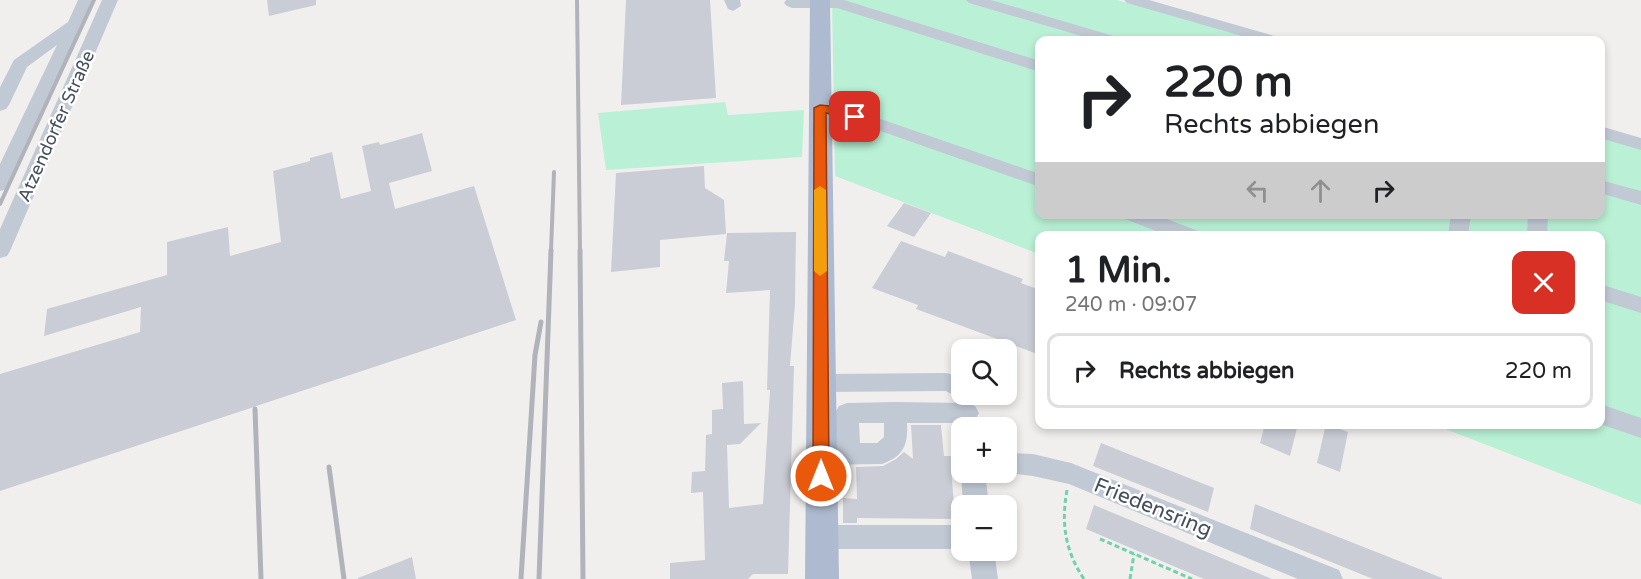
<!DOCTYPE html>
<html lang="de">
<head>
<meta charset="utf-8">
<style>
	:root { --surface:#fff; --page:#f6f6f6; --text:#202124; --muted:#757577; --line:#e0e0e0 }
	body { margin:0; font-family:"Varela Round",sans-serif; background:var(--page); color:var(--text); height:100vh; display:flex; flex-direction:column; font-size:22px; white-space:nowrap }
	* { box-sizing:border-box; margin:0 }
	p { font-size:20px; color:var(--muted) }
	.icon { flex:none; width:33px; height:33px; fill:none; stroke:currentColor; stroke-width:2; stroke-linecap:round; stroke-linejoin:round }
	.map { position:relative; flex:1; overflow:hidden }
	.details { position:absolute; left:1035px; top:231px; width:570px; height:198px; display:flex; flex-direction:column; background:var(--surface); border-radius:12px; box-shadow:0 3px 9px #0003 }
	.details>* { flex:none }
	.guide { position:absolute; left:1035px; top:36px; width:570px; height:183px; border-radius:12px; box-shadow:0 3px 9px #0003; background:#fff; color:var(--text); overflow:hidden }
	.tools { position:absolute; left:951px; top:339px; display:grid; gap:12px }
	.tools a { display:grid; place-items:center; width:66px; height:66px; border-radius:12px; background:var(--surface); box-shadow:0 3px 9px #0003; font-size:30px }
	.pin { position:absolute; display:grid; place-items:center; width:51px; height:51px; color:#fff; margin:-26px; border-radius:12px; box-shadow:0 3px 9px #0006 }
	.me { position:absolute; width:66px; margin:-33px; rotate:0deg; stroke-linejoin:round; filter:drop-shadow(0 0 4px #0008) }
	.turn { display:flex; align-items:center; gap:21px; height:126px; padding:0 30px; font-size:27px }
	.turn .icon { width:78px; height:78px; stroke-width:2.5 }
	.turn b { display:block; font-size:42px; line-height:51px }
	.lanes { display:flex; align-items:center; height:57px; padding:0 30px; background:#0003; justify-content:center; gap:30px; direction:ltr }
	.lanes .off { opacity:.35 }
	.round { display:grid; place-items:center; flex:none; width:63px; height:63px; border-radius:12px; background:var(--page) }
	.overview { display:flex; align-items:center; justify-content:space-between; height:102px; padding:0 30px }
	h1 { font-size:36px; font-weight:700; line-height:45px }
	ul { padding:0; list-style:none }
	li { display:flex; align-items:center; gap:18px; height:75px; margin:0 12px 9px; padding:0 18px; border:3px solid var(--line); border-radius:12px }
	li div { flex:1 }
	li b { display:block; font-size:22px }
	li em { font-style:normal }
	.map>svg:first-child { display:block }
</style>
</head>
<body>
<div class="map">
<svg width="1641" height="579" viewBox="0 0 1641 579">
	<rect width="100%" height="100%" fill="#f1efee"/>
	<g fill="#baf1d6">
		<polygon points="832,0 1117,0 1260,40 1040,40 1040,214 1600,214 1601,137 1641,149 1641,505 1435,425 1600,424 1600,236 1040,236 1039,254 835,176"/>
		<polygon points="725,102 728,115 804,110 802,157 606,170 598,113"/>
	</g>
	<g fill="#cacdd5">
		<polygon points="267,0 316,0 316,5 269,16"/>
		<polygon points="626,0 710,0 716,98 621,105"/>
		<polygon points="422,133 432,171 389,183 395,209 474,186 516,320 0,491 0,374 140,332 141,307 44,336 47,309 167,275 167,242 228,227 230,256 281,242 273,171 310,161 310,158 332,152 341,199 371,191 362,146 379,142 380,145"/>
		<polygon points="704,166 705,188 724,200 726,234 660,240 660,267 611,272 616,173"/>
		<polygon points="904,203 931,213 914,237 887,226"/>
		<polygon points="796,232 795,304 790,366 794,366 788,574 753,574 748,579 670,579 670,563 705,560 703,492 691,493 692,472 705,471 706,435 712,434 712,410 723,409 722,383 743,381 744,424 761,423 740,444 727,445 729,508 763,504 770,390 767,390 770,290 726,293 729,261 724,261 727,233"/>
		<polygon points="901,241 945,257 948,251 1023,279 1021,283 1040,290 1040,355 916,309 918,305 872,288"/>
		<polygon points="1265,424 1298,424 1290,456 1260,443"/>
		<polygon points="1326,424 1348,432 1340,472 1317,463"/>
		<polygon points="911,425 941,425 944,456 955,456 956,467 951,467 955,519 857,518 857,523 843,523 843,498 857,499 856,467 883,466 896,459 904,452 913,459"/>
		<polygon points="1101,443 1214,488 1208,512 1093,466"/>
		<polygon points="1255,504 1442,578 1442,579 1373,579 1250,529"/>
		<polygon points="1094,505 1272,579 1204,579 1086,529"/>
		<polygon points="412,557 416,579 358,579 358,578"/>
	</g>
	<g fill="none" stroke-linecap="round" stroke-linejoin="round">
		<g stroke="#70d1ac" stroke-width="3" stroke-dasharray="5 3" stroke-linecap="butt">
			<path d="M1067 490C1061 523 1065 551 1084 579"/>
			<polyline points="1100,539 1192,579"/>
			<polyline points="1130,579 1134,554"/>
		</g>
		<g fill="#c1c9d5" fill-rule="evenodd">
			<polygon points="78,0 94,0 9,184 7,189 0,191 0,164 57,45 27,67 9,105 6,109 0,111 0,87 14,60 68,22"/>
			<polygon points="102,0 118,0 10,251 7,256 0,258 0,229"/>
			<polygon points="724,0 740,0 741,6 733,11 728,9"/>
			<polygon points="786,0 844,0 1040,61 1040,72 837,8 792,8 787,6 784,3"/>
			<polygon points="966,0 991,0 1117,37 1119,40 1095,40 969,3"/>
			<polygon points="1124,0 1149,0 1278,37 1280,40 1256,40 1127,3"/>
			<polygon points="820,102 840,105 1040,174 1040,187 832,114 814,112 811,108 814,104"/>
			<polygon points="1600,126 1641,138 1641,150 1600,138"/>
			<polygon points="1600,180 1641,191 1641,205 1600,193"/>
			<polygon points="1123,214 1154,214 1198,231 1201,236 1169,236 1125,219"/>
			<polygon points="1451,214 1471,214 1468,236 1448,236"/>
			<polygon points="1528,214 1548,214 1547,236 1527,236"/>
			<polygon points="1600,284 1641,297 1641,313 1600,300"/>
			<polygon points="946,373 962,377 962,394 971,394 970,397 962,400 946,391 821,392 813,390 810,383 813,376 821,374"/>
			<path d="M895 402 967 403 975 406 979 413 975 420 967 423H907C908 445 904 456 882 464L821 465 812 462 809 454 812 446 821 443H836L835 413 839 406 847 403ZM859 423H884V437L877 443H860Z"/>
			<polygon points="1600,404 1641,418 1641,438 1600,424"/>
			<polygon points="1006,453 1033,454 1071,463 1339,570 1343,579 1298,579 1069,484 1033,476 1000,472 1006,472"/>
			<polygon points="962,470 962,472 985,472 989,506 963,506 961,472"/>
			<polygon points="822,525 962,525 962,549 822,549 813,546 809,537 813,528"/>
			<polygon points="968,550 994,550 998,579 972,579"/>
		</g>
		<polygon fill="#adbacf" fill-rule="evenodd" points="810,0 830,0 839,579 805,579"/>
		<g stroke="#b0b3ba" stroke-width="4">
			<polyline points="577,0 580,251"/>
			<polyline points="0,204 94,0"/>
			<polyline points="551,251 554,172"/>
		</g>
		<g stroke="#b0b3ba" stroke-width="5">
			<polyline points="580,250 583,579"/>
			<polyline points="255,409 261,579"/>
			<polyline points="329,467 344,579"/>
			<polyline points="521,579 535,355 541,322"/>
			<polyline points="539,579 551,250"/>
		</g>
	</g>
	<polygon fill="#ea580c" stroke="#983908" stroke-width="1.5" points="820,105 838,107 860,117 855,120 826,113 829,476 827,481 821,483 815,481 813,476 814,108"/>
	<polygon fill="#f59e0b" points="820,186 826,190 827,271 820,276 814,271 814,190"/>
	<g text-anchor="middle" stroke-width="5" stroke-linejoin="round" paint-order="stroke">
		<g font-size="18" fill="#464f5d" stroke="#fff">
			<text transform="translate(56 126) rotate(-66)" y="6">Atzendorfer Straße</text>
		</g>
		<g font-size="21" fill="#464f5d" stroke="#fff">
			<text transform="translate(1153 507) rotate(22)" y="7">Friedensring</text>
		</g>
	</g>
</svg>
<div class="tools">
<a><svg class="icon" aria-label="search" viewBox="0 0 24 24"><circle cx="10" cy="10" r="6"/><path d="M15 15l6 6"/></svg></a>
<a>+</a>
<a>−</a>
</div>
<div class="pin" style="left:855px;top:117px;background:#d93025"><svg class="icon" aria-label="arrive" viewBox="0 0 24 24"><path d="M6 21V4h12l-3 4 3 4H6"/></svg></div>
<svg class="me" style="left:821px;top:476px" viewBox="-20 -20 40 40"><circle r="17" fill="#ea580c" stroke="#fff" stroke-width="3"/><path d="M0-11L8 9 0 5-8 9z" fill="#fff"/></svg>
<div class="guide">
<div class="turn"><svg class="icon" aria-label="right" viewBox="0 0 24 24"><path d="M7 20v-9h11M14 6l5 5-5 5"/></svg><div><b>220 m</b>Rechts abbiegen</div></div>
<div class="lanes"><svg class="icon off" aria-label="left" viewBox="0 0 24 24"><path d="M17 20v-9H6M10 6l-5 5 5 5"/></svg><svg class="icon off" aria-label="ahead" viewBox="0 0 24 24"><path d="M12 20V5M6 11l6-6 6 6"/></svg><svg class="icon" aria-label="right" viewBox="0 0 24 24"><path d="M7 20v-9h11M14 6l5 5-5 5"/></svg></div>
</div>
<section class="details">
<div class="overview"><div><h1>1 Min.</h1><p>240 m · 09:07</p></div><a class="round" style="background:#d93025;color:#fff"><svg class="icon" aria-label="close" viewBox="0 0 24 24"><path d="M6 6l12 12M18 6L6 18"/></svg></a></div>
<ul>
<li><svg class="icon" aria-label="right" viewBox="0 0 24 24"><path d="M7 20v-9h11M14 6l5 5-5 5"/></svg><div><b>Rechts abbiegen</b></div><em>220 m</em></li>
</ul>
</section>
</div>
</body>
</html>
